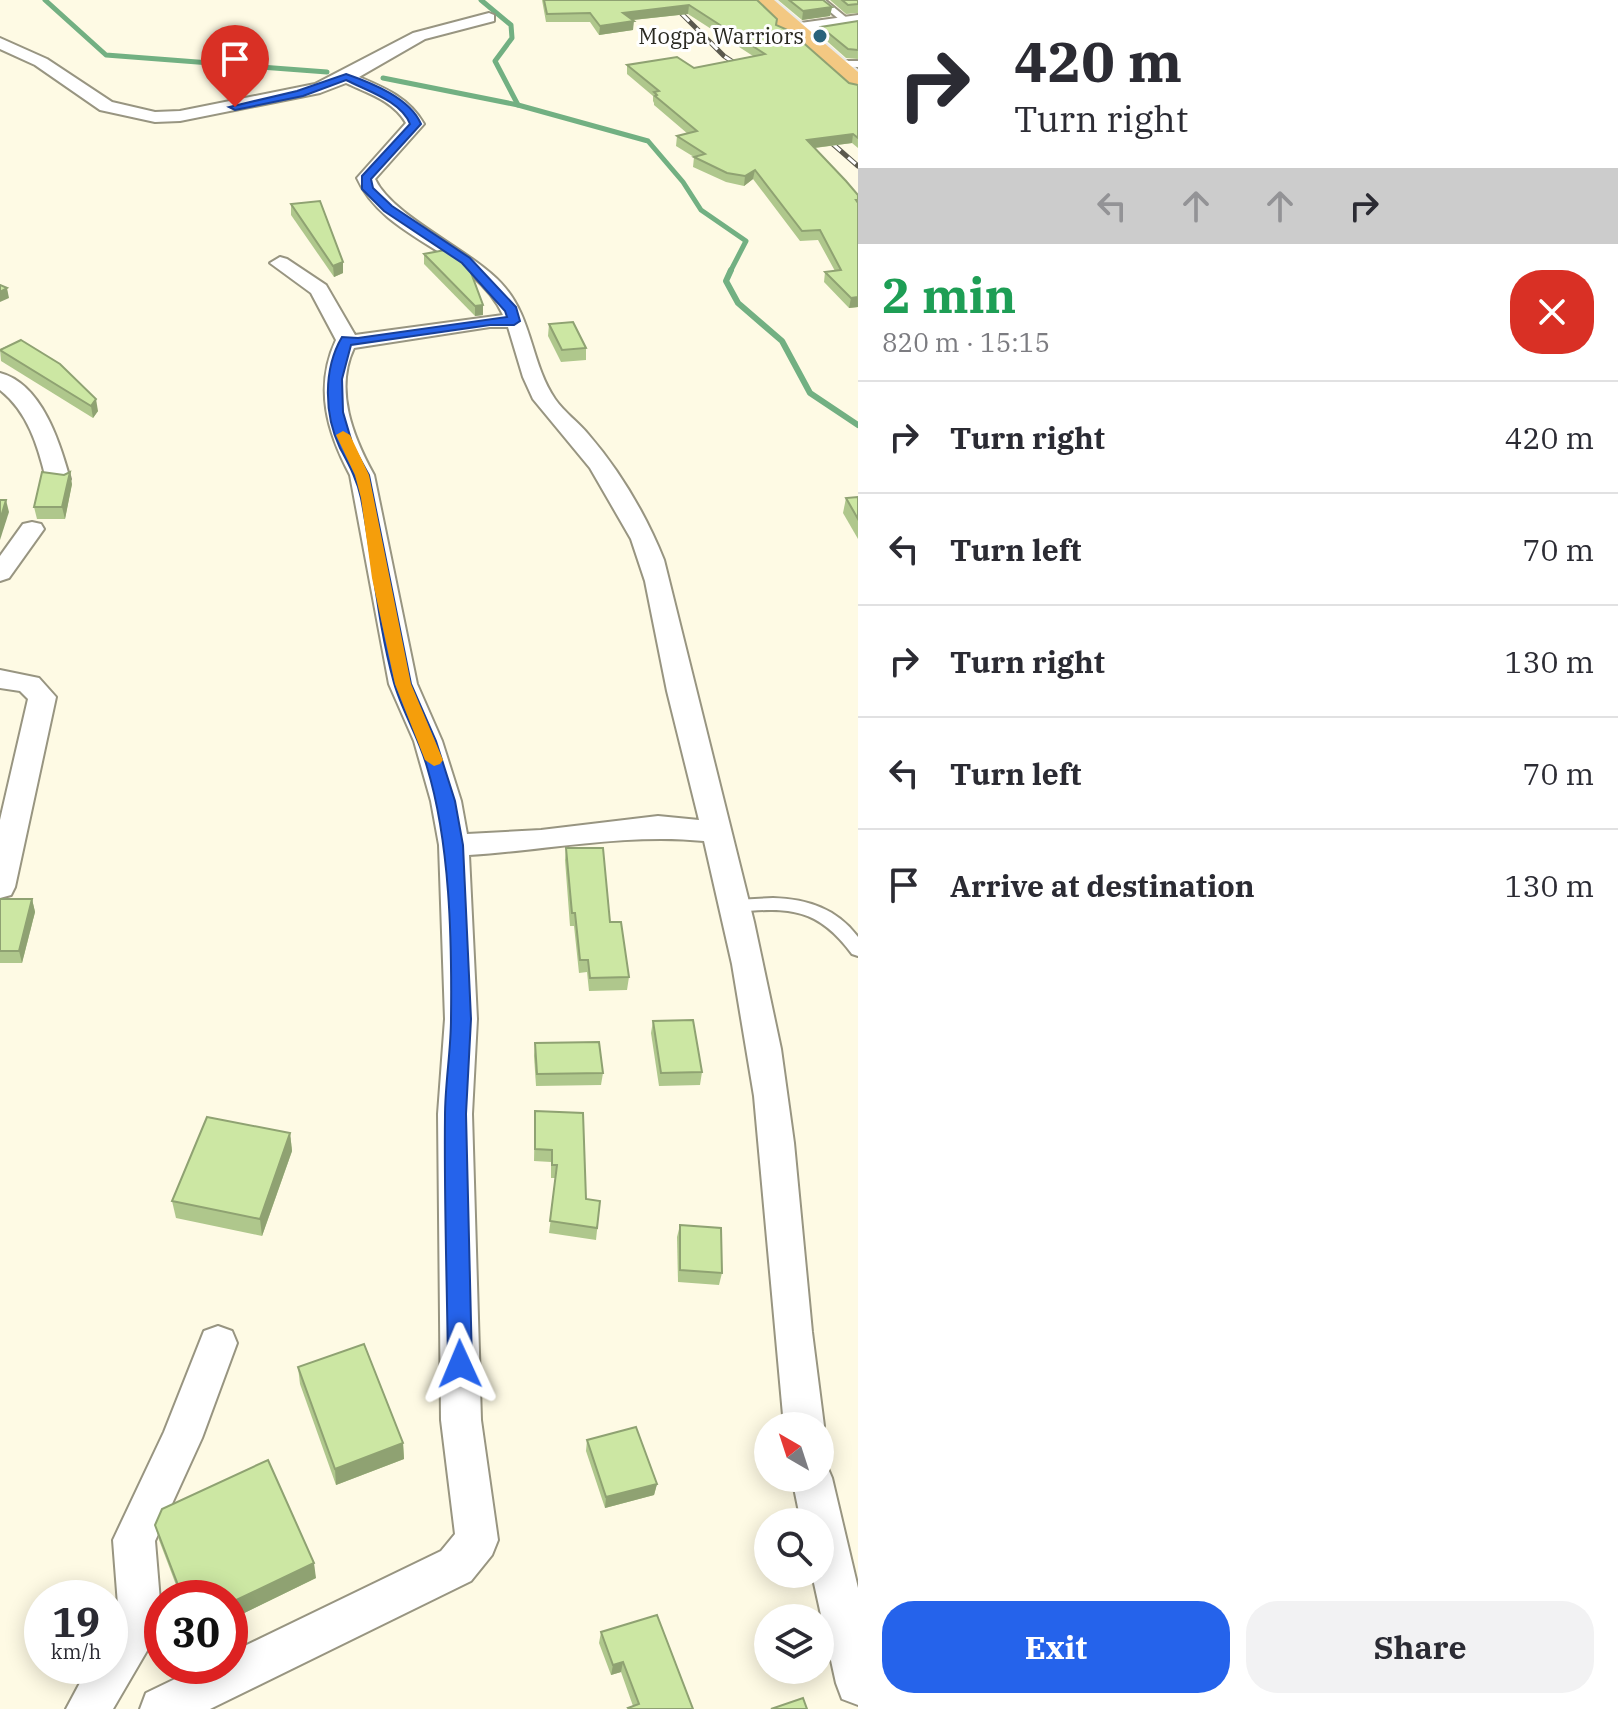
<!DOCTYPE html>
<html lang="en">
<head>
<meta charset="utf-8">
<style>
	:root { --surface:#fff; --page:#f2f2f3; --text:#2b2b33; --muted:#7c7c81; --line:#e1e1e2; --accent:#2563eb }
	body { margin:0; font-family:"IBM Plex Serif",serif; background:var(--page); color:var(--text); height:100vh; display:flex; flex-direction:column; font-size:30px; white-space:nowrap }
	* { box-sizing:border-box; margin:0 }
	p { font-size:26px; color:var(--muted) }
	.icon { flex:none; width:44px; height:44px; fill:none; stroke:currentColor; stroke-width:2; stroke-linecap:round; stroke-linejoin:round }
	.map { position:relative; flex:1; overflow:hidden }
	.side { display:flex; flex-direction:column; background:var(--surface); width:760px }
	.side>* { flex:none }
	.banner { background:#fff; color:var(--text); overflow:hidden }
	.needle { width:52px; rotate:321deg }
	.buttons { position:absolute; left:754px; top:1412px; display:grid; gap:16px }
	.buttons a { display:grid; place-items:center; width:80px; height:80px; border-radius:50%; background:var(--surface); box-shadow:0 4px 20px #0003; font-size:40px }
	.speed { position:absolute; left:24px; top:1580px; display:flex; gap:16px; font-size:40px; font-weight:700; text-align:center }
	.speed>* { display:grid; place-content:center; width:104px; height:104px; border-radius:50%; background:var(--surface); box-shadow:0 4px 20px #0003; line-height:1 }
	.speed small { font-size:20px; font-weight:400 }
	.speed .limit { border:12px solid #d22; background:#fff; color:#111 }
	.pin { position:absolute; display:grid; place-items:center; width:68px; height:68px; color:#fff; margin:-82px -34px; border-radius:50% 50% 50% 0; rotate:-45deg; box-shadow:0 0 8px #0007 }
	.pin .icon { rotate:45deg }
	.me { position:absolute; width:88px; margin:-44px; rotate:359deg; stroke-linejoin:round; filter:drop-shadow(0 0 6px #0008) }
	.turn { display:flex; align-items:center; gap:28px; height:168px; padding:0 24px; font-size:36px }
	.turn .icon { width:104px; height:104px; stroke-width:2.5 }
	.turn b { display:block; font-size:56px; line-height:68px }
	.lanes { display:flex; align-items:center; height:76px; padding:0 24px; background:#0003; justify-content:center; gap:40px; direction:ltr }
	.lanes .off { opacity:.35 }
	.round { display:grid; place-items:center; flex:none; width:84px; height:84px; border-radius:32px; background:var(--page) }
	.summary { display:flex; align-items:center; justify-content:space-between; height:136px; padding:0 24px }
	h1 { font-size:48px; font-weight:700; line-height:60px; color:#1e9e55 }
	.action { display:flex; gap:16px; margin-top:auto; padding:16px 24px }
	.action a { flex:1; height:92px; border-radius:32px; background:var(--accent); color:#fff; font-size:32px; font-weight:700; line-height:92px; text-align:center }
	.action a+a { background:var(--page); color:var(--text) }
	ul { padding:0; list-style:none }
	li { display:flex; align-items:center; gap:24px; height:112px; padding:0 24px; border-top:2px solid var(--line) }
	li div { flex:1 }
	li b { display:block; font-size:30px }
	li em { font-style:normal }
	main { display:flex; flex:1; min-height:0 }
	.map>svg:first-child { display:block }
</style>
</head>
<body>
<main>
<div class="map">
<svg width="858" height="1709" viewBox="0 0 858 1709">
	<rect width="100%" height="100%" fill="#fefae4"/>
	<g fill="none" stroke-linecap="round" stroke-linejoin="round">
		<g stroke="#72b082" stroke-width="5">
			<polyline points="45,0 106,55 327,72"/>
			<polyline points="481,0 511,25 512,38 495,61 518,105"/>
			<polyline points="383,78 518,105 648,141 683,182 701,210 746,241 730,272"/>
		</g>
		<polyline stroke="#72b082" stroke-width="6" points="731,270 726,281 738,303 782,341 810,393 858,425"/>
		<defs>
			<g id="service">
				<polygon points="816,0 825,0 853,23 846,25"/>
				<polygon points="832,61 858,61 858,67 829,66 829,62"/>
				<path d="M773 898C808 899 837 909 858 937V956L852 954C818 908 790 907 736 912L730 910 728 906 730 902 736 900Z"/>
			</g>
			<g id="minor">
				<path d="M489 13 494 15V21L425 39 359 77C385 88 409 98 424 124L375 179C393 217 469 249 501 283 533 317 530 362 555 399 564 412 578 422 588 434 620 471 646 515 664 560L754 922 781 1049 794 1143 812 1332 824 1426 820 1435V1426H784L754 1096 732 964 704 841C627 833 547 850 469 855L477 1019 472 1114 481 1420 498 1540 492 1555 471 1581 210 1709H140L146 1693 202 1666H230V1653L441 1551 455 1534 441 1420 438 1114 445 1019 439 845 431 801 414 741 389 684 350 475C327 432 314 387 336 340L311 293 270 263 280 257 287 259 326 285 355 335 503 315C474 251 385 241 357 178L406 123C394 101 367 93 346 83L320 93 180 121 155 122 100 110 35 65 0 49V38L47 59 112 102 155 112 180 111 315 84 413 33ZM490 327H508L523 377 533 399 590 468 631 539 645 581 667 691 699 820 658 816 541 830 467 834 461 801 442 741 417 684 374 475C353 437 334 390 354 348Z"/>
				<path d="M0 373C42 384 60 443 70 479L66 484H50L46 479C38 446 28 412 0 390Z"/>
				<polygon points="32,522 41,524 44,529 9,578 0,581 0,556 23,524"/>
				<polygon points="0,670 39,678 56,697 15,887 11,895 0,898 0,820 28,699 20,691 0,688"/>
				<polygon points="218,1326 232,1331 237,1343 202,1438 155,1541 162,1625 113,1709 66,1709 89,1666 110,1666 110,1633 119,1618 113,1540 164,1432 204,1331"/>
				<polygon points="820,1462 826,1464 832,1478 858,1588 858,1705 842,1699 836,1683 812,1574 820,1574 820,1522 801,1522 792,1478 820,1478"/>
			</g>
			<polygon id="tertiary" points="858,15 858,27 786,37 776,31 786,25"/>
			<polygon id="primary" points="750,0 774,0 858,72 858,92 849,90"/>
		</defs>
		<use href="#service" stroke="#989581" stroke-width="4"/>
		<use href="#minor" stroke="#989581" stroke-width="4"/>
		<use href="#tertiary" stroke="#989581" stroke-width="4"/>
		<use href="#primary" stroke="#eaeae9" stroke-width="4"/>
		<use href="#service" fill="#fff" fill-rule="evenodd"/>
		<use href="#minor" fill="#fff" fill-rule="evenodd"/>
		<use href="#tertiary" fill="#fff" fill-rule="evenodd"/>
		<use href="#primary" fill="#f3c882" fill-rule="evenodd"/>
		<defs>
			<g id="rail">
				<polyline points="668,0 724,56 748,72"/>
				<polyline points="818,131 858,166"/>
			</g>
		</defs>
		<use href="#rail" stroke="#5b594e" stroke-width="5"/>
		<use href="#rail" stroke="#fff" stroke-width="3" stroke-dasharray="10" stroke-linecap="butt"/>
	</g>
	<g fill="#afc78c">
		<polygon points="542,0 757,0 776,25 849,83 858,85 858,148 852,143 815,148 858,195 858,307 849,308 824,282 825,272 835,271 818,240 800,241 753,179 744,186 726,182 693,167 694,157 676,146 677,136 688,134 654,105 654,103 653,101 653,96 627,74 627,65 694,68 753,56 688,14 633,20 633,30 599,35 590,22 546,22"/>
		<polygon points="778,0 823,0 832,7 830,16 802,20"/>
		<polygon points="830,0 858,0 858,13 846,14"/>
		<polygon points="858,21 858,59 846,58 820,35 821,27"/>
		<polygon points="291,204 343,262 343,273 334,277 291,215"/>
		<polygon points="445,250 483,315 475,316 424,264 424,254"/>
		<polygon points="549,324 586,348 586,360 561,362 548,336"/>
		<polygon points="21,340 98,411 93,418 1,361 0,349"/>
		<polygon points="72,484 65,519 37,519 34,507"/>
		<polygon points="858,497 858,539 843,513 846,498"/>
		<polygon points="566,848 610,922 629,977 627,990 589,991 587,972 579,973 574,926 570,926 565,860"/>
		<polygon points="0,899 32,899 35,912 22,963 0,963"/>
		<polygon points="653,1021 702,1072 700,1085 659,1086 651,1033"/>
		<polygon points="535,1043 603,1073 601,1085 536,1086 534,1056"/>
		<polygon points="535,1111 586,1199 600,1201 596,1240 549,1233 556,1178 551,1178 551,1162 534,1161"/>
		<polygon points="290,1133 292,1151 262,1236 176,1218 172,1201"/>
		<polygon points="680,1225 722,1273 719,1285 678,1282 677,1237"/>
		<polygon points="298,1367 403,1443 404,1459 336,1485 300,1384"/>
		<polygon points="587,1440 657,1484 654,1495 605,1508 586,1451"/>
		<polygon points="155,1525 316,1578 230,1620 230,1598 181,1598 159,1540"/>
		<polygon points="601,1632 693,1709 633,1706 621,1672 611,1675 599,1643"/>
	</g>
	<g fill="#8fa272">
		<polygon points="689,5 688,14 623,21 623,13"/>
		<polygon points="832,7 830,16 802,20 803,11"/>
		<polygon points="634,21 633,30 599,35 600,26"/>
		<polygon points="853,134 852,143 805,149 807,140"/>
		<polygon points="755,170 753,179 744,186 745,176"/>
		<polygon points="343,262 343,273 334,277 333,266"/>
		<polygon points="7,288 9,298 0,302 0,292"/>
		<polygon points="858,297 858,307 849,308 851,298"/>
		<polygon points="483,305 483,315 475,316 475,306"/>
		<polygon points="96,399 98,411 93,418 91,406"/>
		<polygon points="70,472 72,484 65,519 62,507"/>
		<polygon points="6,500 9,512 0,540 0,520"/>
		<polygon points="32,899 35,912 22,963 19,951"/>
		<polygon points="290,1133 292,1151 262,1236 260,1219"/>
		<polygon points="403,1443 404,1459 336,1485 335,1469"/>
		<polygon points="657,1484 654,1495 605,1508 606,1497"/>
		<polygon points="314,1563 316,1578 230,1620 230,1603"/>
		<polygon points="623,1662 621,1672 611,1675 613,1665"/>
	</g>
	<g fill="#cce7a3" stroke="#8fa272" stroke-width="2">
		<polygon points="544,0 757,0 777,19 776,25 790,31 849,83 858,85 858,138 853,134 807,140 846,181 858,195 858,200 856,200 858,203 858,297 851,298 825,272 841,270 820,230 802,231 755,170 745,176 727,173 694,157 705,154 677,136 697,131 655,96 657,95 654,92 659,91 627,65 677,57 694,68 765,54 689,5 623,13 634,21 600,26 590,13 547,14"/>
		<polygon points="789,0 823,0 832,7 803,11"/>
		<polygon points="842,0 858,0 858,4 848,5"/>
		<polygon points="858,21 858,50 848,49 821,27"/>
		<polygon points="320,201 343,262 333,266 291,204"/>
		<polygon points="445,250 460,261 470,270 483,305 475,306 424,254"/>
		<polygon points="0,285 7,288 0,292"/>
		<polygon points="573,322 586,348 562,350 549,324"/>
		<polygon points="21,340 60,364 96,399 91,406 0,350"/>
		<polygon points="42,472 64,475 70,472 62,507 34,507"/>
		<polygon points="858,497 858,519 846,498"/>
		<polygon points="0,500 6,500 0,520"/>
		<polygon points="566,848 603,848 610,922 621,922 629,977 590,978 588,960 580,960 575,913 572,913"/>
		<polygon points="0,899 32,899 19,951 0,951"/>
		<polygon points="693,1020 702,1072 661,1073 653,1021"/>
		<polygon points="599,1042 603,1073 537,1074 535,1043"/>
		<polygon points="535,1111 583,1113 586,1199 600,1201 597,1228 550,1221 557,1165 552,1165 552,1150 535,1149"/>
		<polygon points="207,1117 290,1133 260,1219 172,1201"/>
		<polygon points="680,1225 721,1228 722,1273 680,1270"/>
		<polygon points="364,1344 403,1443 335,1469 298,1367"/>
		<polygon points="636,1427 657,1484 606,1497 587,1440"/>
		<polygon points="268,1460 314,1563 230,1603 230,1598 183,1598 155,1525 162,1509"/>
		<polygon points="657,1615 693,1709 629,1709 628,1708 639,1704 623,1662 613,1665 601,1632"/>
		<polygon points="803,1698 807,1709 771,1709"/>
	</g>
	<path fill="#2563eb" stroke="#184099" stroke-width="2" d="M346 74C372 83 410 98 421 124L371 179 373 188 392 206 470 258 516 307 520 321 514 325H490L351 345 342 379 343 412 353 446 369 475 411 684 436 741 455 801 463 845 471 1019 466 1114 472 1364 468 1372 460 1375 452 1372 448 1364C447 1281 444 1198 445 1116 445 1083 451 1051 451 1019 452 939 450 843 427 767 419 738 402 711 394 683 377 622 373 559 361 498 357 479 349 465 340 448 324 415 323 369 342 337L358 338 507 317 505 311 462 263 384 211 362 189V176L410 124C401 101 367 91 346 80L303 96 235 110 229 107 297 91Z"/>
	<polygon fill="#f59e0b" points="343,431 350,435 369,475 411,684 443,760 440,764 434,766 425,760 395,684 372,578 361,498 355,475 336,435"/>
	<circle fill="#29637c" stroke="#fff" stroke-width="3" cx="820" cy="36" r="8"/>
	<g text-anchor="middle" stroke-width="6" stroke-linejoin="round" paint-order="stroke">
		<g font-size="22" fill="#2a2921" stroke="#fff" text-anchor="end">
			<text x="804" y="44">Mogpa Warriors</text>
		</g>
	</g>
</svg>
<div class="buttons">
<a><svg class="needle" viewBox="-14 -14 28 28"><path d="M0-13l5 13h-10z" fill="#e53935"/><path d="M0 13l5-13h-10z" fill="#7c7c81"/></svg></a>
<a><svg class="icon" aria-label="search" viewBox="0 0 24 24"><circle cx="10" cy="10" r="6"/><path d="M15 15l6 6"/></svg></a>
<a><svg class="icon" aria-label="layers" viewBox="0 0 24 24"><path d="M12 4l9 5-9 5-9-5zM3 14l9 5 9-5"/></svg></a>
</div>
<div class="speed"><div>19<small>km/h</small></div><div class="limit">30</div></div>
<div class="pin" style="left:235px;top:107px;background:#d93025"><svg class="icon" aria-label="arrive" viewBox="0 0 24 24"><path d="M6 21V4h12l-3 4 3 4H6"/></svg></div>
<svg class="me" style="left:460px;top:1364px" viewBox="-20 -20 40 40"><path d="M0-17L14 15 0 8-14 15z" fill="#2563eb" stroke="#fff" stroke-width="4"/></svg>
</div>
<section class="side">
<div class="banner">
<div class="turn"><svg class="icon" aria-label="right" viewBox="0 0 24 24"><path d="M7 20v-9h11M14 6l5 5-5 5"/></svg><div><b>420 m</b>Turn right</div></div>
<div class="lanes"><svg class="icon off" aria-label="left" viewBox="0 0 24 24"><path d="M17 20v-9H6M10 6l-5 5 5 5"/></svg><svg class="icon off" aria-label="ahead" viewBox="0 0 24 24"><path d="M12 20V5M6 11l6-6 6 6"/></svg><svg class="icon off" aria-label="ahead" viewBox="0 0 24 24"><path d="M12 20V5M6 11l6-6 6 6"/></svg><svg class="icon" aria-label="right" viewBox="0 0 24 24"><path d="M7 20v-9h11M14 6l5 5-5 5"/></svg></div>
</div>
<div class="summary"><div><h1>2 min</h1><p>820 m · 15:15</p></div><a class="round" style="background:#d93025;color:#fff"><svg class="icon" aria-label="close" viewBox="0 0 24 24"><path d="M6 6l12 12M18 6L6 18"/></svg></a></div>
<ul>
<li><svg class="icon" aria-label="right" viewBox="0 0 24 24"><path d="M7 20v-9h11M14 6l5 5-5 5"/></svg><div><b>Turn right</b></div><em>420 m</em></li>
<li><svg class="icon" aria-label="left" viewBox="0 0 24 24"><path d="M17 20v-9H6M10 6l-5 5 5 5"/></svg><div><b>Turn left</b></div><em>70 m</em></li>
<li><svg class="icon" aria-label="right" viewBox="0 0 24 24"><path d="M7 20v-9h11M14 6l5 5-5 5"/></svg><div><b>Turn right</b></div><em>130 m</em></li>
<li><svg class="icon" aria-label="left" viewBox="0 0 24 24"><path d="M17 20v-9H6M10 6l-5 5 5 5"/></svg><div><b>Turn left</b></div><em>70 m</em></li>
<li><svg class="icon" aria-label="arrive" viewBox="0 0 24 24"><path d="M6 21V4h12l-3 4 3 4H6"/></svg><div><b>Arrive at destination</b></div><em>130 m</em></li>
</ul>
<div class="action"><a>Exit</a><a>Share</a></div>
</section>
</main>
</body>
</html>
